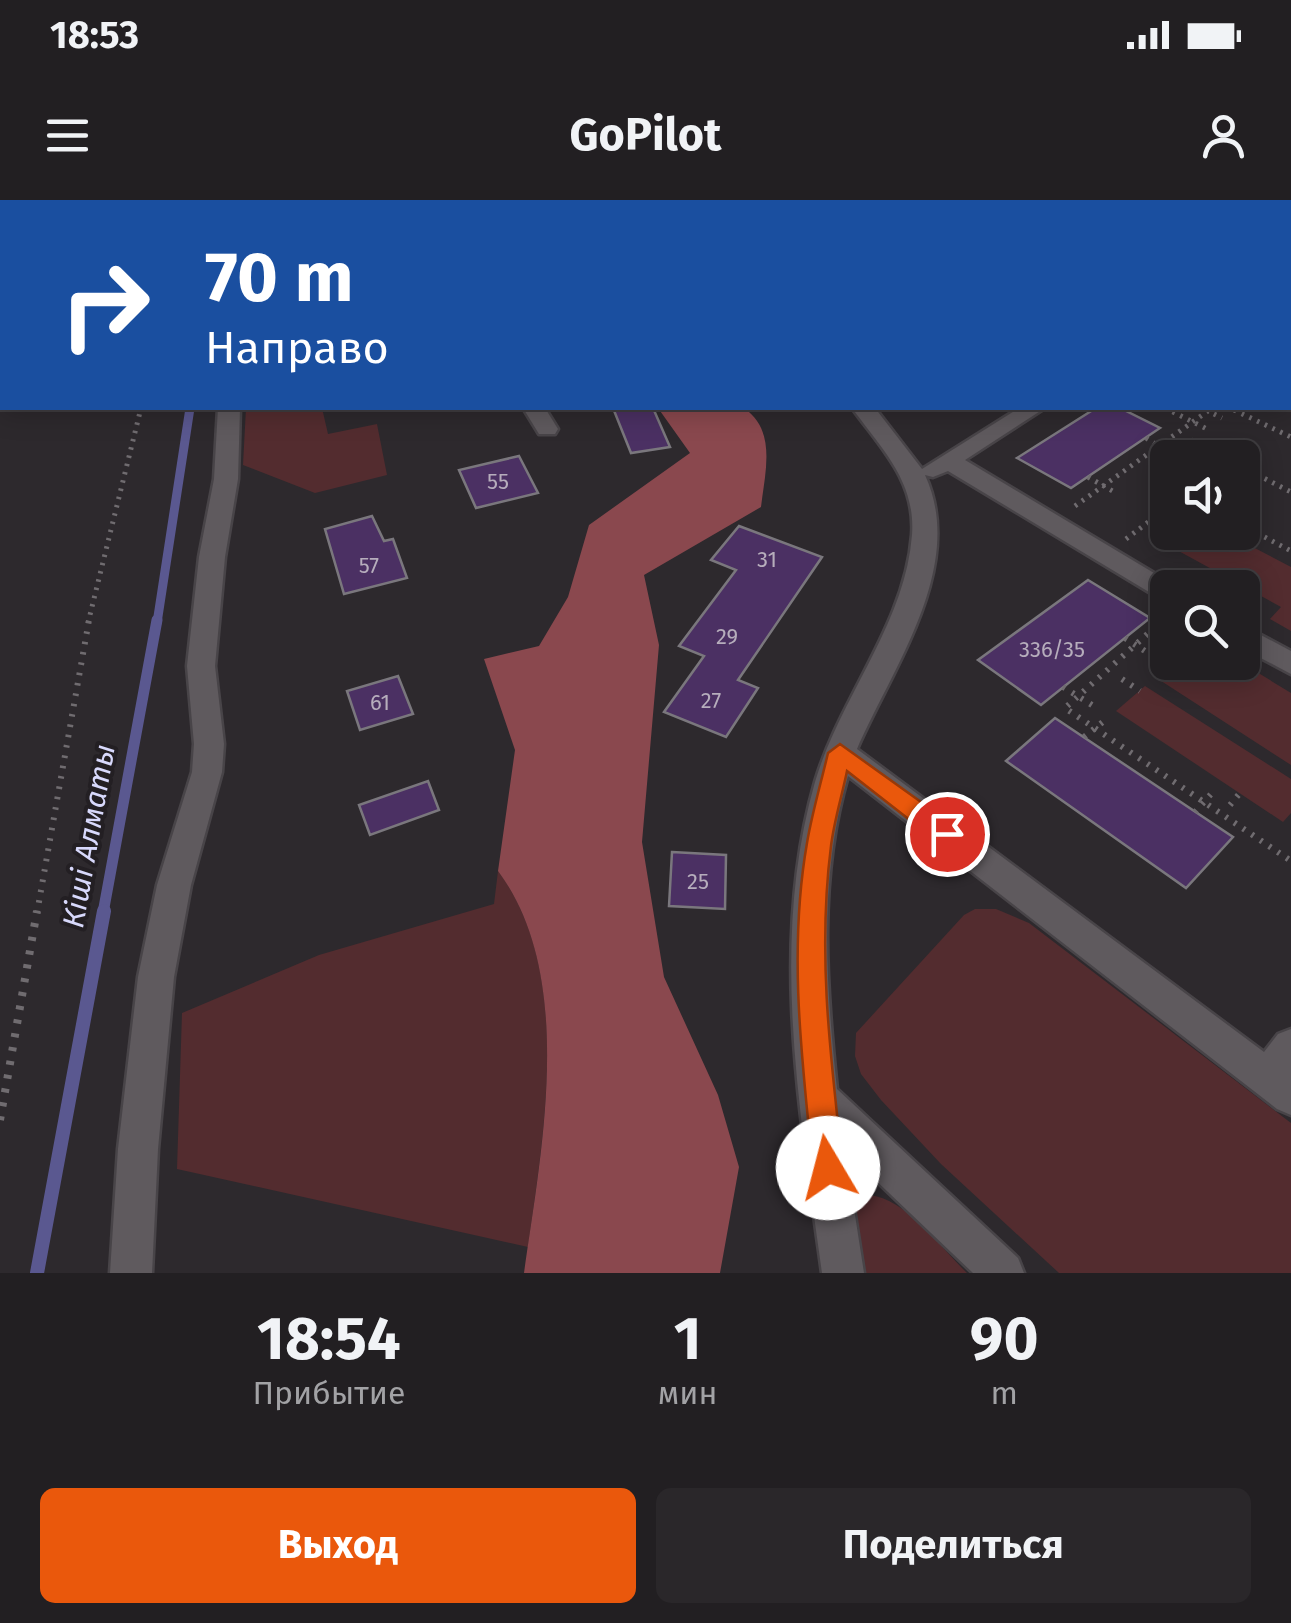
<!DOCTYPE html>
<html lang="ru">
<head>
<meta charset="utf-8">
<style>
	:root { --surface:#221f22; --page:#2a272a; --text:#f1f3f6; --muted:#a2a2a5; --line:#3f3d40; --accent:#ea580c }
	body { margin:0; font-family:"Fira Sans",sans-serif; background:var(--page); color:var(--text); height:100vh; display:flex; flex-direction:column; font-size:38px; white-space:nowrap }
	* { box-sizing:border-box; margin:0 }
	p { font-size:32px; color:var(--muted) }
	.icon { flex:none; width:55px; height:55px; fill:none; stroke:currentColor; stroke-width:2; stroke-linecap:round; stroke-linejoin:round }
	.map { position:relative; height:1073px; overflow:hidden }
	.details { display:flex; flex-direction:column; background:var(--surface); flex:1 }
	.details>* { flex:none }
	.hud { position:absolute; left:0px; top:0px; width:1292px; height:210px; box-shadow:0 5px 25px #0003,0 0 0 2px var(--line); background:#1a4fa0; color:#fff; overflow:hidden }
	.controls { position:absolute; left:1150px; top:240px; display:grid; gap:20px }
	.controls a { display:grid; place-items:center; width:110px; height:110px; border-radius:15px; background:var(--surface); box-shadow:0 5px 25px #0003,0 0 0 2px var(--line); font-size:50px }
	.pin { position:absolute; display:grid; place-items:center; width:85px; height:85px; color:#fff; margin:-42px; border:5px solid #fff; border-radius:50%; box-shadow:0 2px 10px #0007 }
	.me { position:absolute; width:110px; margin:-55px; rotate:352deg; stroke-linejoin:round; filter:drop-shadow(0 0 8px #0008) }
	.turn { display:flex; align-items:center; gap:35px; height:210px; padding:0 40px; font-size:45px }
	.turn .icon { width:130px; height:130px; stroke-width:2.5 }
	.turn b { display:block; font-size:70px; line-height:85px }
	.eta { display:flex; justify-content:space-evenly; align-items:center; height:170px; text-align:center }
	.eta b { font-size:60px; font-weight:700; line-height:70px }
	.primary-button { display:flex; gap:20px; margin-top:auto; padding:20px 40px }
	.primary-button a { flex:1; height:115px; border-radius:15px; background:var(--accent); color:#fff; font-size:40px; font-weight:700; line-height:115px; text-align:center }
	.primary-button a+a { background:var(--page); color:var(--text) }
	.status { display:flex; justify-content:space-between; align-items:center; height:70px; padding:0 50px; background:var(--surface); direction:ltr }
	.status svg { height:28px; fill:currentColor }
	header { display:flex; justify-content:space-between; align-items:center; height:130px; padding:0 40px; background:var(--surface); font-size:45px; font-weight:700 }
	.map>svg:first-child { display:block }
</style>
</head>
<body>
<div class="status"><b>18:53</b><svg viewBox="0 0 49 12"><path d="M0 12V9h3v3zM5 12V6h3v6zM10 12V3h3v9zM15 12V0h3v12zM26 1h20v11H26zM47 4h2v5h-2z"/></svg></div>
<header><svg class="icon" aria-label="menu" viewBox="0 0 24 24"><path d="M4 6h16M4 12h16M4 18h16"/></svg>GoPilot<svg class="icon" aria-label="person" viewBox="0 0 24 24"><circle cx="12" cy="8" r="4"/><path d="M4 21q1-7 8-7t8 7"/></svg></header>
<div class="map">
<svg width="1291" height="1073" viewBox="0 0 1291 1073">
	<rect width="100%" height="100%" fill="#2d292d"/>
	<g fill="#532c2f">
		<polygon points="246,208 322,208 328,234 377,224 387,275 315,293 243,265"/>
		<polygon points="1195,333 1226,333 1291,367 1291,431 1270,419 1281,407 1175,349"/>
		<polygon points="1173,463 1242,463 1291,493 1291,565 1155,477"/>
		<polygon points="1145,486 1291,579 1291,613 1283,622 1116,511"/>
		<path d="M498 671C573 771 544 931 528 1047L177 969 182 813 319 755 494 704Z"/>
		<polygon points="975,709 996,709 1029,723 1291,923 1291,1073 1059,1073 941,964 881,900 861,874 855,856 856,833 964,715"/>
		<path d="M869 995C907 999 940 1047 967 1073H859L852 1028 855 1004Z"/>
	</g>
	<path fill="#8a484e" d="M658 208H744C777 231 765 272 761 307L644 375 659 445 642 642 664 777 718 895 739 967 720 1073H524C541 951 577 777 498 671L515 550 484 459 539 446 568 397 589 325 690 253Z"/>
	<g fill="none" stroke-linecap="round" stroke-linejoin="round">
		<polyline stroke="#5a5890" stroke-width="9" points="157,423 190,208"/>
		<polyline stroke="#5a5890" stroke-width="11" points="103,713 157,420"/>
		<polyline stroke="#5a5890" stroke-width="14" points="37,1073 104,711"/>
	</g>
	<g fill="#4b3063" stroke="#7a777d" stroke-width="2.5">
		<polygon points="613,208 653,208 670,247 631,253"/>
		<polygon points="1096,208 1120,208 1160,228 1071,288 1017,258"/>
		<polygon points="519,256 538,293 476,308 459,270"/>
		<polygon points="372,316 384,341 393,339 407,378 344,394 325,329"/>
		<polygon points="739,326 822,357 738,480 758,488 726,537 664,512 704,456 679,446 736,370 711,360"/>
		<polygon points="1088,380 1150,418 1041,505 978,460"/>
		<polygon points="398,476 413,514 360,530 347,491"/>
		<polygon points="1055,518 1233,637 1186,688 1006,561"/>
		<polygon points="428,581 439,610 370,635 359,605"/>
		<polygon points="672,652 726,655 725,709 669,706"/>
	</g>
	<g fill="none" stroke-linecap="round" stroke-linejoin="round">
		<defs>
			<g id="minor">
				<rect x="843" y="0" width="18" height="2"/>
				<polygon points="1049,0 1071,0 1073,2 1051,2"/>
				<polygon points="1119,0 1141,0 1143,2 1121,2"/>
				<polygon points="1291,42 1291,54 1290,55 1290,43"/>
				<rect x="1290" y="91" width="1" height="12"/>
				<polygon points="218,208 240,208 238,279 225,357 215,466 224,544 222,572 191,685 174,777 158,949 152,1073 110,1073 118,949 138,777 157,685 192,572 194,544 187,466 199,357 214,279"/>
				<polygon points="523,208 545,208 558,229 555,234 539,234"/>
				<path d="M852 208H875L922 269 1019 208H1045L965 260 1179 388H1168V400L1159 398 948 271 933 277 925 275C967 366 892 468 857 549L1264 852 1278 834 1291 829V915L1277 909 848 576C818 678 826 785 837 889L1018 1058 1024 1073H973L845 951 864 1073H822C800 912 769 742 815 582 840 497 905 425 912 335 916 281 881 248 852 208Z"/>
				<polygon points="1242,425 1291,451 1291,474 1242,448"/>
			</g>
		</defs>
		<use href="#minor" stroke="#484448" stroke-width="5"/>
		<g stroke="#706c70" stroke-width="4" stroke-dasharray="1 5" stroke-linecap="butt">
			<polyline points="1251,0 1258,2"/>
			<polyline points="231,2 235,0"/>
			<polyline points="1222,2 1227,0"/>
		</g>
		<g stroke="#706c70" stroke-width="5" stroke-dasharray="2.5 6" stroke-linecap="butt">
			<polyline points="1165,208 1207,229"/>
			<polyline points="1234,210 1291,237"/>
			<polyline points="1146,238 1171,254"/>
			<polyline points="1191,240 1224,258"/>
			<polyline points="1242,267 1291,292"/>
			<polyline points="1088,277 1116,293"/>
			<polyline points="1075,306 1208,211 1222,218"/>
			<polyline points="1242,325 1291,351"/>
			<polyline points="1126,339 1168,307"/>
			<polyline points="88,423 141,208"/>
			<polyline points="1161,423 1166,418"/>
		</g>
		<g stroke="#706c70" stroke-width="6" stroke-dasharray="2.5 8" stroke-linecap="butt">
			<polyline points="1163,420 1065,508 1291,661"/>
			<polyline points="1125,438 1151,455"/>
			<polyline points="1122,479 1140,491"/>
			<polyline points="1063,487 1092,505"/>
			<polyline points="1084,537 1104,521"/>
			<polyline points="1230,605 1240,593"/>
			<polyline points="1195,612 1212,593"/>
			<polyline points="37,713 89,420"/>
		</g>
		<polyline stroke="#706c70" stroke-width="8" stroke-dasharray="4 10" stroke-linecap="butt" points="0,920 37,711"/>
		<use href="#minor" fill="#5f5a5e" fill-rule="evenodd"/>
	</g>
	<path fill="#ea580c" stroke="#983908" stroke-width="2.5" d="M840 544 956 627 959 634 956 642H938L847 571C842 596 834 621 831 646 817 755 831 861 843 968L839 979 828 983 818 979 813 968C802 861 788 751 807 643 812 613 821 583 828 553Z"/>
	<g text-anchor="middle" stroke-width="8" stroke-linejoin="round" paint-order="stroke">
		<g font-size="22" fill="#b6adbc">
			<text x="498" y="289">55</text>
			<text x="767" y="367">31</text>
			<text x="369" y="373">57</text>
			<text x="727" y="444">29</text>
			<text x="1052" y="457">336/35</text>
			<text x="711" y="508">27</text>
			<text x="380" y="510">61</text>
			<text x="698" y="689">25</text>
		</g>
		<g font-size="30" font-style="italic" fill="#d8d9fc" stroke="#231f23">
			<text transform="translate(89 636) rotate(-80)" y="10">Кіші Алматы</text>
		</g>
	</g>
</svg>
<div class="controls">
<a><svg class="icon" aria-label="sound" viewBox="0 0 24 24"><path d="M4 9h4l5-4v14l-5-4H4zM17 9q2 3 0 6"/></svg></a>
<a><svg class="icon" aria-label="search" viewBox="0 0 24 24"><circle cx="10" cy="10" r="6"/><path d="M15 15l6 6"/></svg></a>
</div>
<div class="pin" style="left:947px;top:634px;background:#d93025"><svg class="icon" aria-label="arrive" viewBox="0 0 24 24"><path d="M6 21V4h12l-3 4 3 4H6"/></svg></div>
<svg class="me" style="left:828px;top:968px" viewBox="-20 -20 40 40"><circle r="19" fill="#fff"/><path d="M0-13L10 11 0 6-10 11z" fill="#ea580c"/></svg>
<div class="hud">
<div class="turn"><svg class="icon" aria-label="right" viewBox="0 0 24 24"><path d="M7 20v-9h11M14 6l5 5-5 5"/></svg><div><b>70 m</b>Направо</div></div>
</div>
</div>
<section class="details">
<div class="eta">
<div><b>18:54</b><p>Прибытие</p></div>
<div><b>1</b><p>мин</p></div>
<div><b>90</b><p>m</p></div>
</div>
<div class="primary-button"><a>Выход</a><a>Поделиться</a></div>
</section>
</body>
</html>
